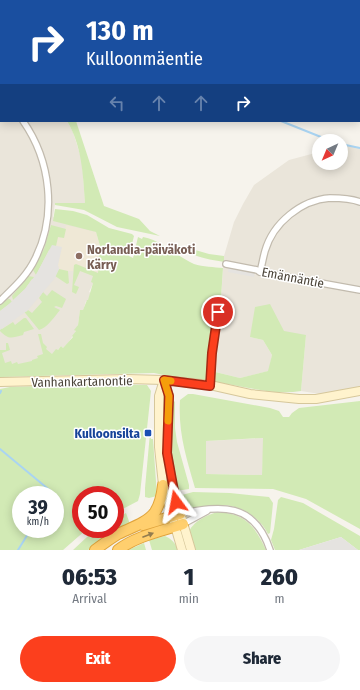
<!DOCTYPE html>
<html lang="en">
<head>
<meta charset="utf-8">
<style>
	:root { --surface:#fff; --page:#f6f6f7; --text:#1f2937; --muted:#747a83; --accent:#fc3f1d }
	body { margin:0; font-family:"Fira Sans Condensed",sans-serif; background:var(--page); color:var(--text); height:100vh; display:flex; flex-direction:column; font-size:15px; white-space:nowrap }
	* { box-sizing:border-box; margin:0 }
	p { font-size:13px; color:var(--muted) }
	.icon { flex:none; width:22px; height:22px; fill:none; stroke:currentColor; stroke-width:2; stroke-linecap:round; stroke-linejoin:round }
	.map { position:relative; height:550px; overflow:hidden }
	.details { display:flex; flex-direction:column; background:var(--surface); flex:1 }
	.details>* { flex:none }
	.banner { position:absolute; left:0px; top:0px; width:360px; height:122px; box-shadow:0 2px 10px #0003; background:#1a4fa0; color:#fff; overflow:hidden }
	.needle { width:26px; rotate:224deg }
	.controls { position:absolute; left:312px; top:134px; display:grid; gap:8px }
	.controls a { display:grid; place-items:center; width:36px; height:36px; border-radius:50%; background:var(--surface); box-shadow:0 2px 10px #0003; font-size:20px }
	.speed { position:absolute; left:12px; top:486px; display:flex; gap:8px; font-size:20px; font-weight:700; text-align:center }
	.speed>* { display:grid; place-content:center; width:52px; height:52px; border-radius:50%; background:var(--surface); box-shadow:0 2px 10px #0003; line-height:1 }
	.speed small { font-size:10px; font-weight:400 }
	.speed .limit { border:6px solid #d22; background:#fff; color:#111 }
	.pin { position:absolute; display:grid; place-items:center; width:34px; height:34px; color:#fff; margin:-17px; border:2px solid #fff; border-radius:50%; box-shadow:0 1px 4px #0007 }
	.me { position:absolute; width:44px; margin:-22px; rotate:347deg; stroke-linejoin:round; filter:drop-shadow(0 0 3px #0008) }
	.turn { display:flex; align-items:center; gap:14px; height:84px; padding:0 20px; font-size:18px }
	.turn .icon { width:52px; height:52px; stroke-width:2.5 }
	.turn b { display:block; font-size:28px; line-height:34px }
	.lanes { display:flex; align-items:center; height:38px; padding:0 20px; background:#0003; justify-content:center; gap:20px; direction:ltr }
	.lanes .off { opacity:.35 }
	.eta { display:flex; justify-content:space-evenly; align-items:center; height:68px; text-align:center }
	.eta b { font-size:24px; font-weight:800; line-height:28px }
	.cta { display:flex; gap:8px; margin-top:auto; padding:8px 20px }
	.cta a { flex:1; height:46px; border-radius:24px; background:var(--accent); color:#fff; font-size:16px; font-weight:800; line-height:46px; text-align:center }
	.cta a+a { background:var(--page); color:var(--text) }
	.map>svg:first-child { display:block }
</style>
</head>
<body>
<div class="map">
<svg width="360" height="550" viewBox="0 0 360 550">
	<rect width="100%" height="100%" fill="#f6f3ec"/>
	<g fill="#eae5da">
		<polygon points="0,0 56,0 56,1 1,1 1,121 67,121 73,132 82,161 85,203 55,203 53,217 96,232 98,273 89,292 91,293 88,301 86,301 83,311 80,310 78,325 75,330 76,331 68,343 63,348 61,346 57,351 19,376 0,377"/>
		<polygon points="341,144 360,148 360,386 346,390 320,394 301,391 306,335 250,337 263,340 272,355 269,371 240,378 207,370 214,312 221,298 224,256 234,222 243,204 254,185 289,160 319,152 319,163 341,163"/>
		<polygon points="264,438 262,475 206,474 206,441"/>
	</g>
	<polygon fill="#efe8d6" points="66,225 96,232 100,246 98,273 76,264 74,266 73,271 67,271 59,269 58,265 61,247 56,246 58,237 64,238"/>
	<g fill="#d2eab5" fill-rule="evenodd">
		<path d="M67 121H76L104 206 139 219 150 231 160 236 117 227 84 210 55 205V203H85C83 174 82 146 67 121Z"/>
		<path d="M55 209 73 211 87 215 109 228 132 234 134 236 129 256 133 258 138 237 142 239 143 237C163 241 176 256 194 264 203 267 214 267 223 268L221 298 214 312 207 370 240 378 268 371 272 355 263 340 250 337 255 307 270 304 284 331 306 335 301 391C278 395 256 389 233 385 207 381 180 379 154 373L0 377V350H6V343H8L10 350 2 353 5 363 11 361 12 364 17 362 18 364 32 361V360L38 358 37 356 43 354 38 334H41L43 343 47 347 46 349 52 354 56 349 58 350 61 346 63 348 73 337 72 336 76 331 74 330 78 325 80 310H83L87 300H88L93 283 91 282 93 276 80 271 74 285 79 287 76 294 72 292 74 265 76 264 98 273 100 246 96 232 53 221Z"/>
		<polygon points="51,225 66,229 64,238 58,237 56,246 49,250 36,275 33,270 44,249"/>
		<path d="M171 243 209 254 224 256V262C200 258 192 256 171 243Z"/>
		<polygon points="59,269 68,271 69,283 67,284 55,276"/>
		<polygon points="28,276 34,277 37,280 32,279 25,289 13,300 12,296"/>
		<path d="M52 290 66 299 62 308 56 306 54 307 60 310C55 316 47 328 39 330L22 309 26 312 28 310 32 313 42 302 39 298 43 292 47 296Z"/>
		<polygon points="8,299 10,299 12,302 0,311 0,305"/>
		<path d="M24 318H26L34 329 24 332 23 335C11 338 9 340 0 331V326L2 329 13 322 15 325Z"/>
		<path d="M99 384 147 385 151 391 140 494 138 501 115 513V495H81V529H87L63 550H0V389L10 387ZM21 495H55V529H21Z"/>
		<path d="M188 394H193L270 408 279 411 283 417H289L292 413 299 408 360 401V529L306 499 273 489 195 488C186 457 178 432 180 400ZM263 438 262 475 206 474V441Z"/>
		<polygon points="173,400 175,402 175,428 177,442 189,485 189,489 176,491 171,456"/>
		<polygon points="150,433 151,439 153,439 157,496 149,498 145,497 145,488"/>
		<path d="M193 492 230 493 269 497 273 503 270 533 268 534C259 516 239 504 219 505 208 506 198 509 187 509L181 503 182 495Z"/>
		<polygon points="281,497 303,503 360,536 360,550 358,550 341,537 299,550 275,550 271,540 274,529 278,500"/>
		<path d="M217 512C245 513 255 526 266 550H194L189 531C195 520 206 516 217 512Z"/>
		<polygon points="126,513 130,524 109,535 88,550 73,550 87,537 97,529 115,529 115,519"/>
		<path d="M165 536C172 539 175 543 178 550H152L149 540Z"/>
		<polygon points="144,543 146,550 128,550"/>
	</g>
	<g fill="#e5e3e0">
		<polygon points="52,245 62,247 58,265 59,269 55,278 28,310 0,330 0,311 9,304 25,289 37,273"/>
		<polygon points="229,265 255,270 254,277 228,272"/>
		<polygon points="341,537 358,550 299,550"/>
	</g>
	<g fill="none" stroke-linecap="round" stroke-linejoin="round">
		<g stroke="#a9d4f2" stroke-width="2">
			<polyline points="176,1 176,0"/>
			<polyline points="281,121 331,141"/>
			<polyline points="341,144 360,148"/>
			<polyline points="0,393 1,391"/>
			<polyline points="0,449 53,493 52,495"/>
			<polyline points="18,550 31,529"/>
		</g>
		<defs>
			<g id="street">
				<polyline points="0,98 1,98"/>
				<polyline points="226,264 257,270 260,272 360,290"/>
				<path d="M260 272C262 265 263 258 265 251 273 223 301 200 330 198 340 198 350 198 360 202"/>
				<path d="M0 301C13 288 27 276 35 259 57 215 51 161 23 121"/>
				<polyline points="210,385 212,353 218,312"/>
				<path d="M180 514C221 505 254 502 270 550"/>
				<polyline points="183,524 207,511"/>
			</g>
			<g id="secondary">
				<polyline points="164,380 169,396 167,453 173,489 191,550"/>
				<polyline points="164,380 159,396 159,447 163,485 182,550"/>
				<polyline points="0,382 127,379 164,380 210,385 250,394 299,399 316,399 360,391"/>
			</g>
			<g id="highway">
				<polyline points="143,525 180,514"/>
				<path d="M95 550C103 544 110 539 118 534 130 528 147 523 155 512 160 504 162 495 163 485"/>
				<path d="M118 550C136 536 162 531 183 524"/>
			</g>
		</defs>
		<use href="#street" stroke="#c2bbae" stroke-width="8"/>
		<use href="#secondary" stroke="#d6c79b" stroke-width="10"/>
		<use href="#highway" stroke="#e0a43c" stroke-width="12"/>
		<use href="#street" stroke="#fff" stroke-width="5.5"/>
		<use href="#secondary" stroke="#fff3cd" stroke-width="8"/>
		<use href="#highway" stroke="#ffcf6e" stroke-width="10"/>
	</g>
	<defs><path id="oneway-solid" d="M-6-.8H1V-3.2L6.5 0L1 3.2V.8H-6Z"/></defs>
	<use fill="#937c4e" href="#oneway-solid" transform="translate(148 535) rotate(-21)"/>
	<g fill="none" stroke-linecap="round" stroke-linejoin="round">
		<defs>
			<polyline id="route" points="176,502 167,453 169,396 164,380 210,386 212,353 218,312"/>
		</defs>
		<use href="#route" stroke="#a42913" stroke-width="10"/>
		<use href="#route" stroke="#fc3f1d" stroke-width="7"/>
		<polyline stroke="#f59e0b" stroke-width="7" points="168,421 169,396 164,380 171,381"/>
	</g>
	<circle fill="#8d6e63" stroke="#fff" stroke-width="1.5" cx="79" cy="256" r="4"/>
	<rect fill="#1a4fb4" stroke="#fff" stroke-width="1.5" x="144" y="429" width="8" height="8" rx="2"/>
	<g text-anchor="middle" stroke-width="3" stroke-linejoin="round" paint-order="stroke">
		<g font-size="13" font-weight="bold" fill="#785e54" stroke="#fff" text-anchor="start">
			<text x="87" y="254">Norlandia-päiväkoti<tspan x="87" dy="15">Kärry</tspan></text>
		</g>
		<g font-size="13" fill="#4b4439" stroke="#fff">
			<text transform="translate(293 277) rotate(11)" y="5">Emännäntie</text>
			<text transform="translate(82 381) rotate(-1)" y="5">Vanhankartanontie</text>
		</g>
		<g font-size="13" font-weight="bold" fill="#164399" stroke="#fff" text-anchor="end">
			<text x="140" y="438">Kulloonsilta</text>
		</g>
	</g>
</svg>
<div class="controls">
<a><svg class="needle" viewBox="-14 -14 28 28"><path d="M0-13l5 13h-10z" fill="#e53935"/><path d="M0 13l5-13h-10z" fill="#747a83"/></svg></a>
</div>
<div class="speed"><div>39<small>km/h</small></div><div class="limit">50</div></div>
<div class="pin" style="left:218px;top:312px;background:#d93025"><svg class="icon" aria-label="arrive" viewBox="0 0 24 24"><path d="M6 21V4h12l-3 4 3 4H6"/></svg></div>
<svg class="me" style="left:176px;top:502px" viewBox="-20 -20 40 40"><path d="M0-17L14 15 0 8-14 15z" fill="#fc3f1d" stroke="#fff" stroke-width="4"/></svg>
<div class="banner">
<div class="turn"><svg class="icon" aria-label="right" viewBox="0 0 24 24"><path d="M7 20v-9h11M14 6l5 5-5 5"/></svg><div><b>130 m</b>Kulloonmäentie</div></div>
<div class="lanes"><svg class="icon off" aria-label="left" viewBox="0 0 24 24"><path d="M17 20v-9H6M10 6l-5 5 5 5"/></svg><svg class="icon off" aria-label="ahead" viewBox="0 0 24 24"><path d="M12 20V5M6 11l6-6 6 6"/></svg><svg class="icon off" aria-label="ahead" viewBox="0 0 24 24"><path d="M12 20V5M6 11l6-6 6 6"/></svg><svg class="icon" aria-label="right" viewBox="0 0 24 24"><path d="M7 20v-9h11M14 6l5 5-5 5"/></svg></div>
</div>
</div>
<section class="details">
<div class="eta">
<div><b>06:53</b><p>Arrival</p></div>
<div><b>1</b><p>min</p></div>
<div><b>260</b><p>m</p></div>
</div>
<div class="cta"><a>Exit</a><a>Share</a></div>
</section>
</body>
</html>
